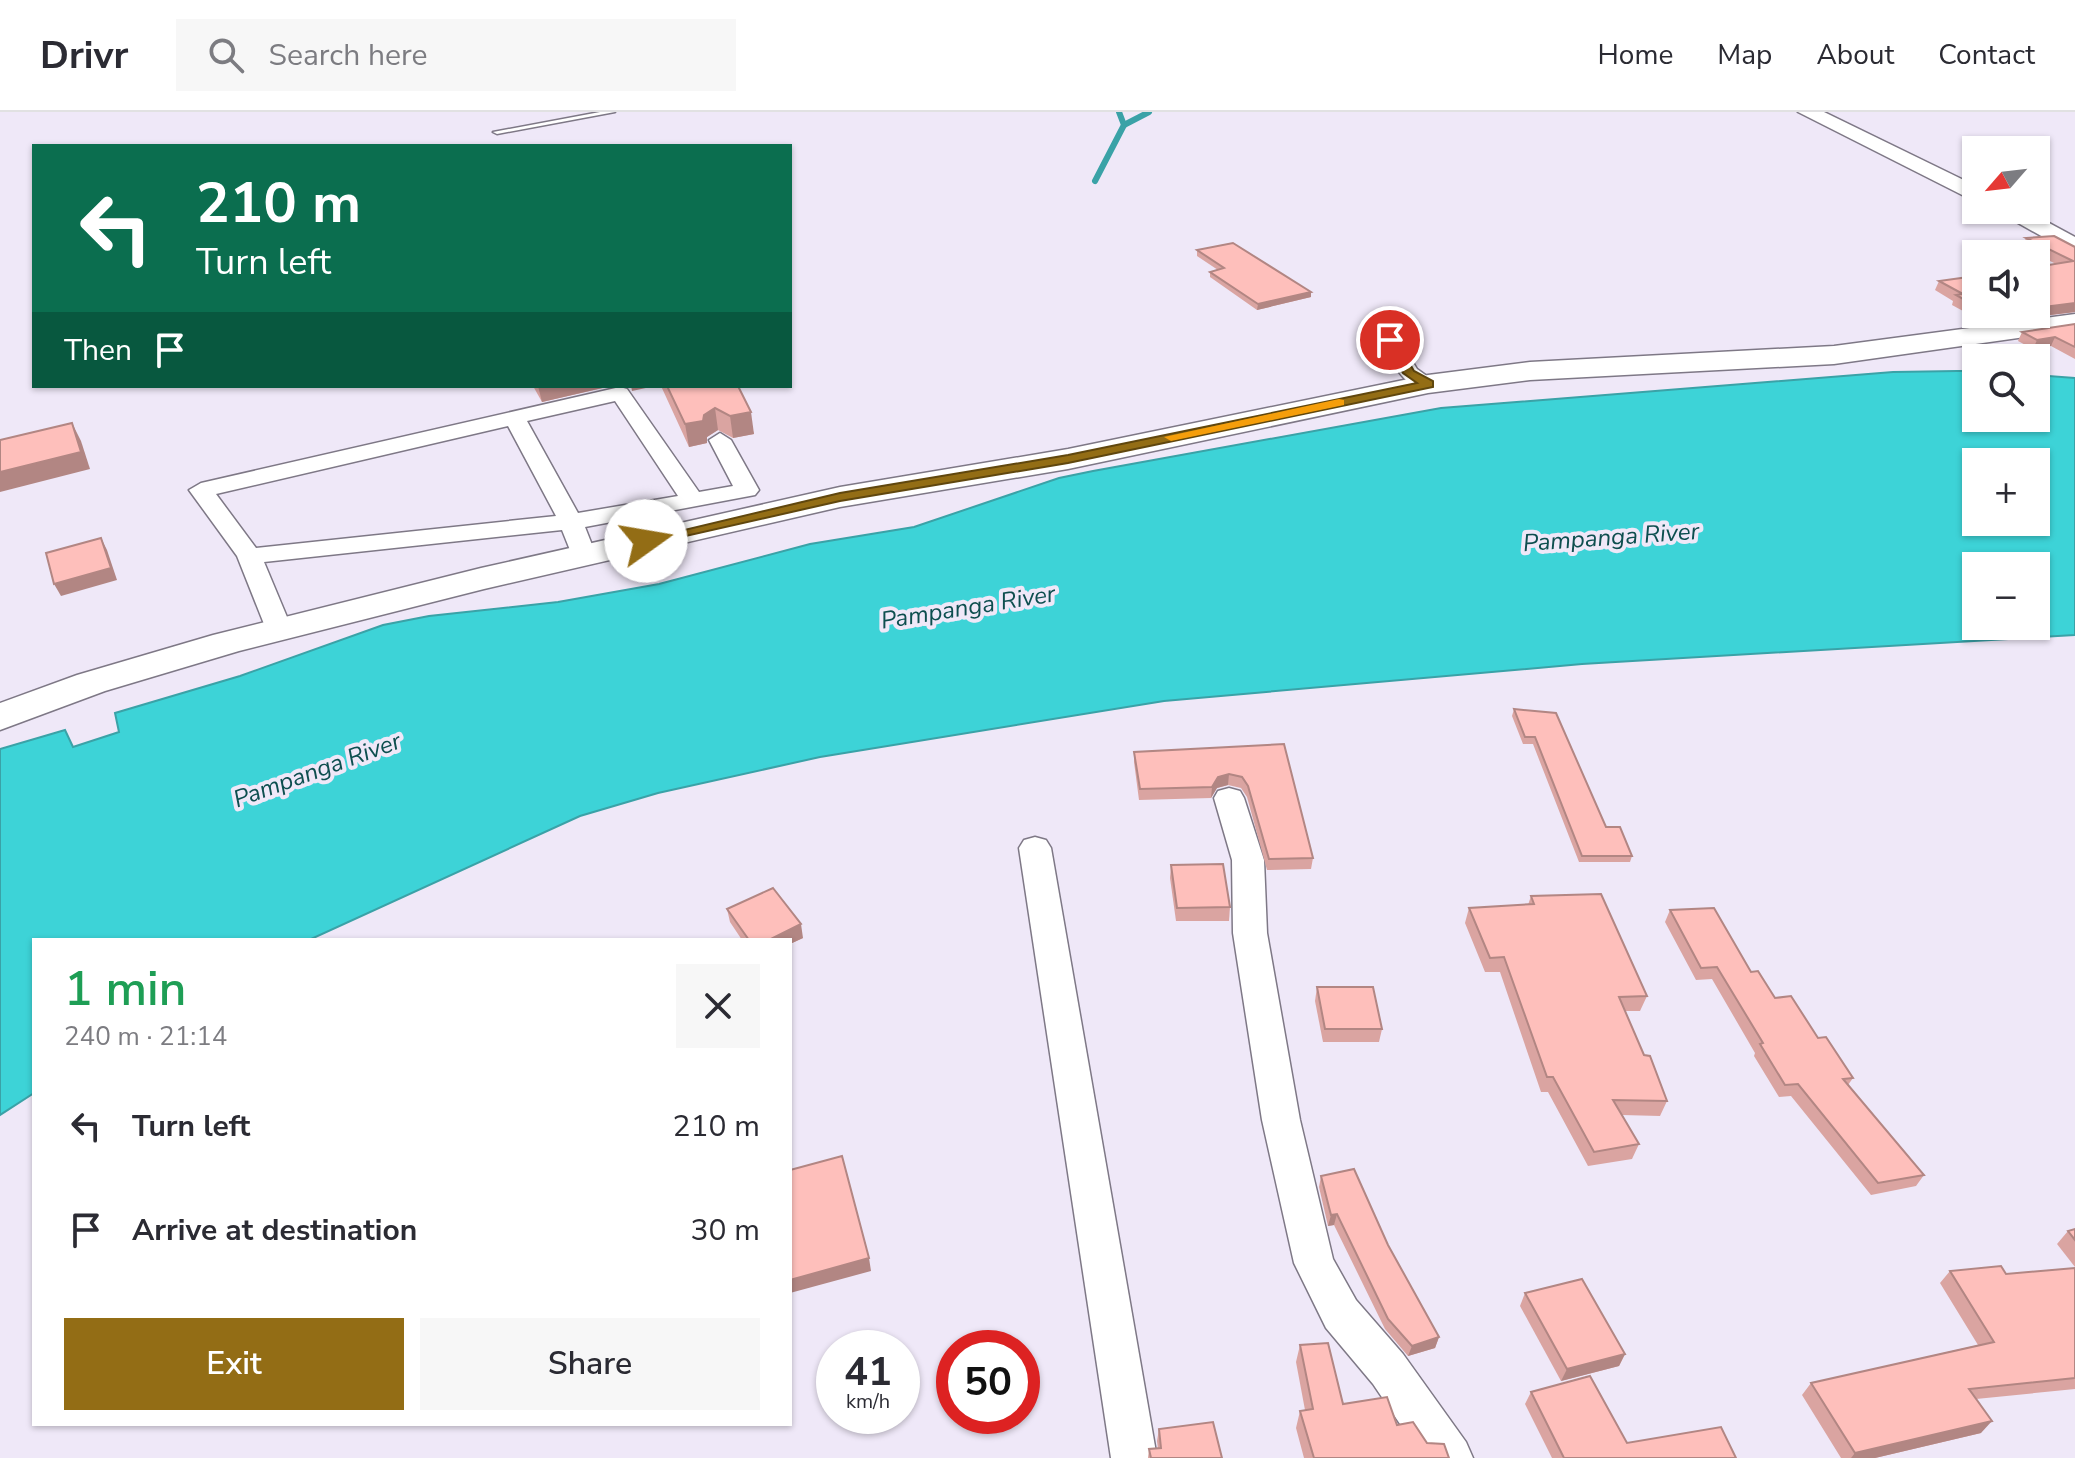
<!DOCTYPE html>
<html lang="en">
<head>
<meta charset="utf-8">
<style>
	:root { --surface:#fff; --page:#f7f7f7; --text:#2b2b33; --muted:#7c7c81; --line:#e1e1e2; --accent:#936d15 }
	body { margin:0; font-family:"Nunito Sans",sans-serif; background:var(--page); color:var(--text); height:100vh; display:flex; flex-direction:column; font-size:30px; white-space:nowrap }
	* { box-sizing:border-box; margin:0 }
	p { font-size:26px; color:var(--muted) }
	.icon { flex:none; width:44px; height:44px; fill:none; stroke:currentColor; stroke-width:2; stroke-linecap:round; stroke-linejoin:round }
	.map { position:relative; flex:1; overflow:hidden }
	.sheet { position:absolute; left:32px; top:826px; width:760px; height:488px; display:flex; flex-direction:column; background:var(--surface); border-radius:0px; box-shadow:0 2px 6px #0004 }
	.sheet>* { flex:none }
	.banner { position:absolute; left:32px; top:32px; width:760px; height:244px; border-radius:0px; box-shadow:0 2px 6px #0004; background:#0b6e4f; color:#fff; overflow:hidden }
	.needle { width:52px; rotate:242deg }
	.controls { position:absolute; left:1962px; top:24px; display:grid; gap:16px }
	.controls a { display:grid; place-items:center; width:88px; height:88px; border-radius:0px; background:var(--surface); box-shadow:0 2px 6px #0004; font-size:40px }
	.speed { position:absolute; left:816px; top:1218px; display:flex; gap:16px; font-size:40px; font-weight:700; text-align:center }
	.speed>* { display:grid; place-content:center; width:104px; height:104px; border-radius:50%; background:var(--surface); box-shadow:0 2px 6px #0004; line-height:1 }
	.speed small { font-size:20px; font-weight:400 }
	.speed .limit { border:12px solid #d22; background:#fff; color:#111 }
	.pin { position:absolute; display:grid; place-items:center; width:68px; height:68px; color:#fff; margin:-34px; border:4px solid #fff; border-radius:50%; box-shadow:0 2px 8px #0007 }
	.me { position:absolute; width:88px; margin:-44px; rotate:77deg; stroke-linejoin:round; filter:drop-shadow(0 0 6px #0008) }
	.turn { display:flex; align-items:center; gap:28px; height:168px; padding:0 32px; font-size:36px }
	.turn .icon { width:104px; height:104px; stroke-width:2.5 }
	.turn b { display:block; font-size:56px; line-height:68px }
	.then { display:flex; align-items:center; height:76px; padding:0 32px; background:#0003; gap:16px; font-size:30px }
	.round { display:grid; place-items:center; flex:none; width:84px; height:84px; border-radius:0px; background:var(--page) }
	.summary { display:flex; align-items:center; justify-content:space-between; height:136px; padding:0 32px }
	h1 { font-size:48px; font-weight:600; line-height:60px; color:#1e9e55 }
	.action { display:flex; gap:16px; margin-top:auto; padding:16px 32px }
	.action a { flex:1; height:92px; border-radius:0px; background:var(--accent); color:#fff; font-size:32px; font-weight:600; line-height:92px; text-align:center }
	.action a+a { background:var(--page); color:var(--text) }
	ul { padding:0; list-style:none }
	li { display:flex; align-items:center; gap:24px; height:104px; padding:0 32px }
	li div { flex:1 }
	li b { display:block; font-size:30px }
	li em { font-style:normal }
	header { display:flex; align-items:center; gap:48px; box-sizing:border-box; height:112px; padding:0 40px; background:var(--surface); border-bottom:2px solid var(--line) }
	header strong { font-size:38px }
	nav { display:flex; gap:44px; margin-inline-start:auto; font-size:28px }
	.search { width:560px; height:72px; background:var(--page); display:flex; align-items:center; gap:20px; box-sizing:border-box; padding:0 28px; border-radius:0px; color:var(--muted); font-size:30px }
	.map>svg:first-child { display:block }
</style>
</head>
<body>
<header>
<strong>Drivr</strong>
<div class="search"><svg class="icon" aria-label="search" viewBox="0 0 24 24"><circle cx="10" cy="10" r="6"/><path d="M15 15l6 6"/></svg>Search here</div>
<nav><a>Home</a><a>Map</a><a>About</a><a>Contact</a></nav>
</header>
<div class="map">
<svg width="2075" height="1346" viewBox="0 0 2075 1346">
	<rect width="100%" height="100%" fill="#efe8f8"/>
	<path fill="#3dd3d7" stroke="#3aa2a7" stroke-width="2" fill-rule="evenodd" d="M1957 259H1976V306H2036V263L2075 266V523L1582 552 1164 589 820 645 658 681 580 704 309 828H34V981L0 1003V637L65 618 73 635 119 620 115 601 240 564 383 513 429 504 558 490 659 472 810 432 914 415 1059 366 1093 359 1441 296 1893 260ZM1976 350H2036V410H1976ZM1976 454H2036V514H1976Z"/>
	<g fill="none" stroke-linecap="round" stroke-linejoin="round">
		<g stroke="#3aa2a7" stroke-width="6">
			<polyline points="1124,13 1149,0"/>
			<polyline points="1095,69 1124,13 1119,0"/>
		</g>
		<defs>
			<polygon id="service" points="600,0 615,0 497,22 493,20"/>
			<g id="minor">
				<path d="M1390 222 1397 224 1417 257 1438 272 1435 276C1406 284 1392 249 1380 228Z"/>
				<path d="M620 275 627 277 699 380 733 374 709 328 720 321 731 328 759 378 755 383 585 415 596 443 584 450 572 443 562 418 264 450 292 517 288 523H270L266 517 237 444 189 378 201 371ZM615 289 678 384 578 401 527 309ZM508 314 556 404 256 436 216 382Z"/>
				<polygon points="1229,676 1240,679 1244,686 1264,748 1267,821 1300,1008 1333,1147 1356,1188 1403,1242 1466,1330 1473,1346 1423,1346 1373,1272 1326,1216 1294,1151 1262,1008 1233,821 1232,748 1214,686 1218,679"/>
				<polygon points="1035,725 1046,728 1051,736 1157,1346 1111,1346 1019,736 1024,728"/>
			</g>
			<g id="secondary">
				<polygon points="1798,0 1824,0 1976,74 1976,90"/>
				<polygon points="1995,98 2025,98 2075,125 2075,143"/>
				<polygon points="2075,202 2075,218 1834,252 1530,268 1428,281 1068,357 840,395 484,477 239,539 105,579 0,618 0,591 77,563 213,523 481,456 840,375 1068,337 1428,263 1530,250 1834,234"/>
			</g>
		</defs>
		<use href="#service" stroke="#7e7886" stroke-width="3"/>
		<use href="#minor" stroke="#7e7886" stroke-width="3"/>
		<use href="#secondary" stroke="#7e7886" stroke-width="3"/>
		<use href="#service" fill="#fff" fill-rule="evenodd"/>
		<use href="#minor" fill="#fff" fill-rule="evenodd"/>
		<use href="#secondary" fill="#fff" fill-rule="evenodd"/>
	</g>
	<g fill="#daa4a1">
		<polygon points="2026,126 2075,135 2075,200 1985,211 1952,193 1953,189 1935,178 1939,169 1976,164 1976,202 2036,202 2056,152 2022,135"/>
		<polygon points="1197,138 1311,185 1257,198 1210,165 1210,160 1218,158 1197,144"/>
		<polygon points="2075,212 2075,247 2051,234 2033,237 2018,229 2022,220"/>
		<polygon points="533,274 611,274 542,290"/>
		<polygon points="661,274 738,274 754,322 733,326 718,318 707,325 707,331 689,335"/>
		<polygon points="1514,597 1606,715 1632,744 1630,750 1579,750 1533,632 1523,632 1512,604"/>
		<polygon points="1284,632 1313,746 1311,757 1267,758 1247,685 1241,676 1228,673 1217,676 1211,686 1139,688 1134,650 1134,640"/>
		<polygon points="1171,753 1230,795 1229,809 1176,809 1170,766"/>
		<polygon points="1531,784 1647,884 1640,899 1625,899 1644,943 1667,989 1660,1004 1622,1003 1639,1032 1632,1047 1588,1054 1548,980 1541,980 1500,860 1485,860 1465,811 1469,796 1528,793"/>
		<polygon points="727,797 803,826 790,832 790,828 742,828 730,810"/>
		<polygon points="1670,798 1751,860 1775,886 1818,926 1853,966 1848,973 1924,1063 1916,1074 1871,1083 1791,984 1779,985 1754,944 1755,941 1712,867 1696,868 1665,810"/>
		<polygon points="1317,875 1382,917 1379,930 1323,930 1315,889"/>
		<polygon points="1321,1064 1388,1133 1439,1225 1435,1236 1408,1244 1385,1217 1334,1113 1328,1114 1319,1075"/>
		<polygon points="2075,1117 2075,1155 2057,1132 2068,1119"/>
		<polygon points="2075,1156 2075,1277 1976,1287 1981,1321 1875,1346 1841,1346 1802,1283 1811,1271 1978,1233 1940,1171 1950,1159 2006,1162"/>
		<polygon points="1525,1181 1625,1242 1619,1254 1561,1269 1520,1194"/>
		<polygon points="1300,1233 1343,1292 1397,1313 1449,1346 1304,1346 1296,1316 1300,1299 1305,1298 1296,1250"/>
		<polygon points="1531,1280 1627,1331 1736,1346 1552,1346 1525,1292"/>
		<polygon points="1159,1317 1222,1346 1148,1346 1149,1337 1158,1337 1157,1329"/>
	</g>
	<g fill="#b28683">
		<polygon points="1311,180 1311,185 1257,198 1258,192"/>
		<polygon points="2075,191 2075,200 1985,211 1989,202 2036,202 2036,196"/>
		<polygon points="2055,225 2051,234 2033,237 2037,228"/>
		<polygon points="538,274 611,274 542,290"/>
		<polygon points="631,274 655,274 632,279"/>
		<polygon points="715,296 718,318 707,325 707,331 689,335 685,312"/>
		<polygon points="751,300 754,322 733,326 730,304"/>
		<polygon points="72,311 81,329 90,357 0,380 0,360"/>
		<polygon points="101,426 107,438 117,468 61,484 54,472"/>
		<polygon points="1229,662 1228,673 1217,676 1211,686 1212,675 1218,665"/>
		<polygon points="801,812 803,826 790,832 790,828 769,828"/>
		<polygon points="1337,1102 1334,1113 1328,1114 1331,1103"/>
		<polygon points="869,1146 871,1159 790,1181 790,1168"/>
		<polygon points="1439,1225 1435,1236 1408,1244 1412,1234"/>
		<polygon points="1625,1242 1619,1254 1561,1269 1567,1257"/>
		<polygon points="1992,1309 1981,1321 1875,1346 1851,1346 1855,1341"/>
	</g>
	<g fill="#febfbb" stroke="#b28683" stroke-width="2">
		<polygon points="2054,124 2075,135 2075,191 2036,196 2036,155 2073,149 2026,126"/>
		<polygon points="1233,131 1311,180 1258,192 1210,160 1224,156 1197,138"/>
		<polygon points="1976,164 1976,194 1956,183 1963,182 1939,169"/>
		<polygon points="2075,212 2075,235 2055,225 2037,228 2022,220"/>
		<polygon points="667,274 738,274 751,300 730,304 715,296 704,303 703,309 685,312"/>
		<polygon points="72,311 81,340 0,360 0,328"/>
		<polygon points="101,426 111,456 54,472 46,441"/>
		<polygon points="1514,597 1556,601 1606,715 1620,715 1632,744 1582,744 1535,625 1525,625"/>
		<polygon points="1284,632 1313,746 1269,747 1248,674 1242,665 1229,662 1218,665 1212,675 1140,677 1134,640"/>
		<polygon points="1223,752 1230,795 1177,796 1171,753"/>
		<polygon points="773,776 801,812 769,828 749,828 727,797"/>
		<polygon points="1601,782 1647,884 1619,885 1644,943 1650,944 1667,989 1613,988 1639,1032 1594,1040 1553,965 1547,965 1504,845 1490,846 1469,796 1534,792 1531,784"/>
		<polygon points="1714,796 1751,860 1758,859 1775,886 1791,884 1818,926 1826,925 1853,966 1843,967 1924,1063 1878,1071 1798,972 1785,973 1760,932 1763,931 1717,855 1701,856 1670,798"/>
		<polygon points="1317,875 1373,875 1382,917 1325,917"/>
		<polygon points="842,1044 869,1146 790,1168 790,1058"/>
		<polygon points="1354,1057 1388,1133 1439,1225 1412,1234 1388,1207 1337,1102 1331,1103 1321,1064"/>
		<polygon points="2075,1117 2075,1128 2068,1119"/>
		<polygon points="2001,1154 2006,1162 2075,1156 2075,1266 1969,1277 1992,1309 1855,1341 1811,1271 1994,1230 1950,1159"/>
		<polygon points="1582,1167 1625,1242 1567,1257 1525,1181"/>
		<polygon points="1328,1231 1343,1292 1387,1285 1397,1313 1413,1310 1427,1331 1444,1332 1449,1346 1314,1346 1300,1299 1313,1297 1300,1233"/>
		<polygon points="1590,1264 1627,1331 1721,1315 1736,1346 1564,1346 1531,1280"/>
		<polygon points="1213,1310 1222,1346 1151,1346 1149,1337 1161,1336 1159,1317"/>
	</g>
	<polygon fill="#936d15" stroke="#60470e" stroke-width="2" points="1385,225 1394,225 1414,259 1433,269 1433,275 1068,351 840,389 646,433 638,429 840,381 1068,343 1417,271 1403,261"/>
	<polygon fill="#f59e0b" points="1339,287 1344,288 1344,293 1171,329 1164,325"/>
	<g text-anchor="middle" stroke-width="8" stroke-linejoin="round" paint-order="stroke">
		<g font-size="24" font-style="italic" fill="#0d4e4f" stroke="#efe8f8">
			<text transform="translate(1611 425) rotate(-4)" y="8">Pampanga River</text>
			<text transform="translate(968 495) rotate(-9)" y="8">Pampanga River</text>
			<text transform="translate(317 658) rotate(-20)" y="8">Pampanga River</text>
		</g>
	</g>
</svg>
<div class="controls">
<a><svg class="needle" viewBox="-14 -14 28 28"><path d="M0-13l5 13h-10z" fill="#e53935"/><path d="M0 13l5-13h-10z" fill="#7c7c81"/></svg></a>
<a><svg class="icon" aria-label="sound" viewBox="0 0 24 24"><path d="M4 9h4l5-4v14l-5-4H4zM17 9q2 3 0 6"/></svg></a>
<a><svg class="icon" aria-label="search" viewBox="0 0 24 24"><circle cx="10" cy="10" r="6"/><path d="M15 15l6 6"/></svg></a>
<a>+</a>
<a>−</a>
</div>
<div class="speed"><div>41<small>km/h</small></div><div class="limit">50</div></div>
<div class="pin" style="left:1390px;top:228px;background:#d93025"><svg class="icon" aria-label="arrive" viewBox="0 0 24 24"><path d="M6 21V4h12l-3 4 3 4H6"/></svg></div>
<svg class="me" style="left:646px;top:429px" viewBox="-20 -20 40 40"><circle r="19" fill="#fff"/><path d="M0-13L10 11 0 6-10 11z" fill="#936d15"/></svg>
<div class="banner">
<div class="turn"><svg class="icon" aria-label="left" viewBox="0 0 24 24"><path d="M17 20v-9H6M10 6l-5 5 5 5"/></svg><div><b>210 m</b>Turn left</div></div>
<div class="then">Then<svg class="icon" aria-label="arrive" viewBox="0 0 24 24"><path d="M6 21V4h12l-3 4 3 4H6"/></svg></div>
</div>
<section class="sheet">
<div class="summary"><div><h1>1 min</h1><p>240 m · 21:14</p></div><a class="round"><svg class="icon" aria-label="close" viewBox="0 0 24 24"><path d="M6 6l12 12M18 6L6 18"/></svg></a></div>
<ul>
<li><svg class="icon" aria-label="left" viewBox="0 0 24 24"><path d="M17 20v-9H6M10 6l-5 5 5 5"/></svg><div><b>Turn left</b></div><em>210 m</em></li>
<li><svg class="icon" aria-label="arrive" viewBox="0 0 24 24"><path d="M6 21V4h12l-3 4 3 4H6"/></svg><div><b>Arrive at destination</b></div><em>30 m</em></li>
</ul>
<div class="action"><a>Exit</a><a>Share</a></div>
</section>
</div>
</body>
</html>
